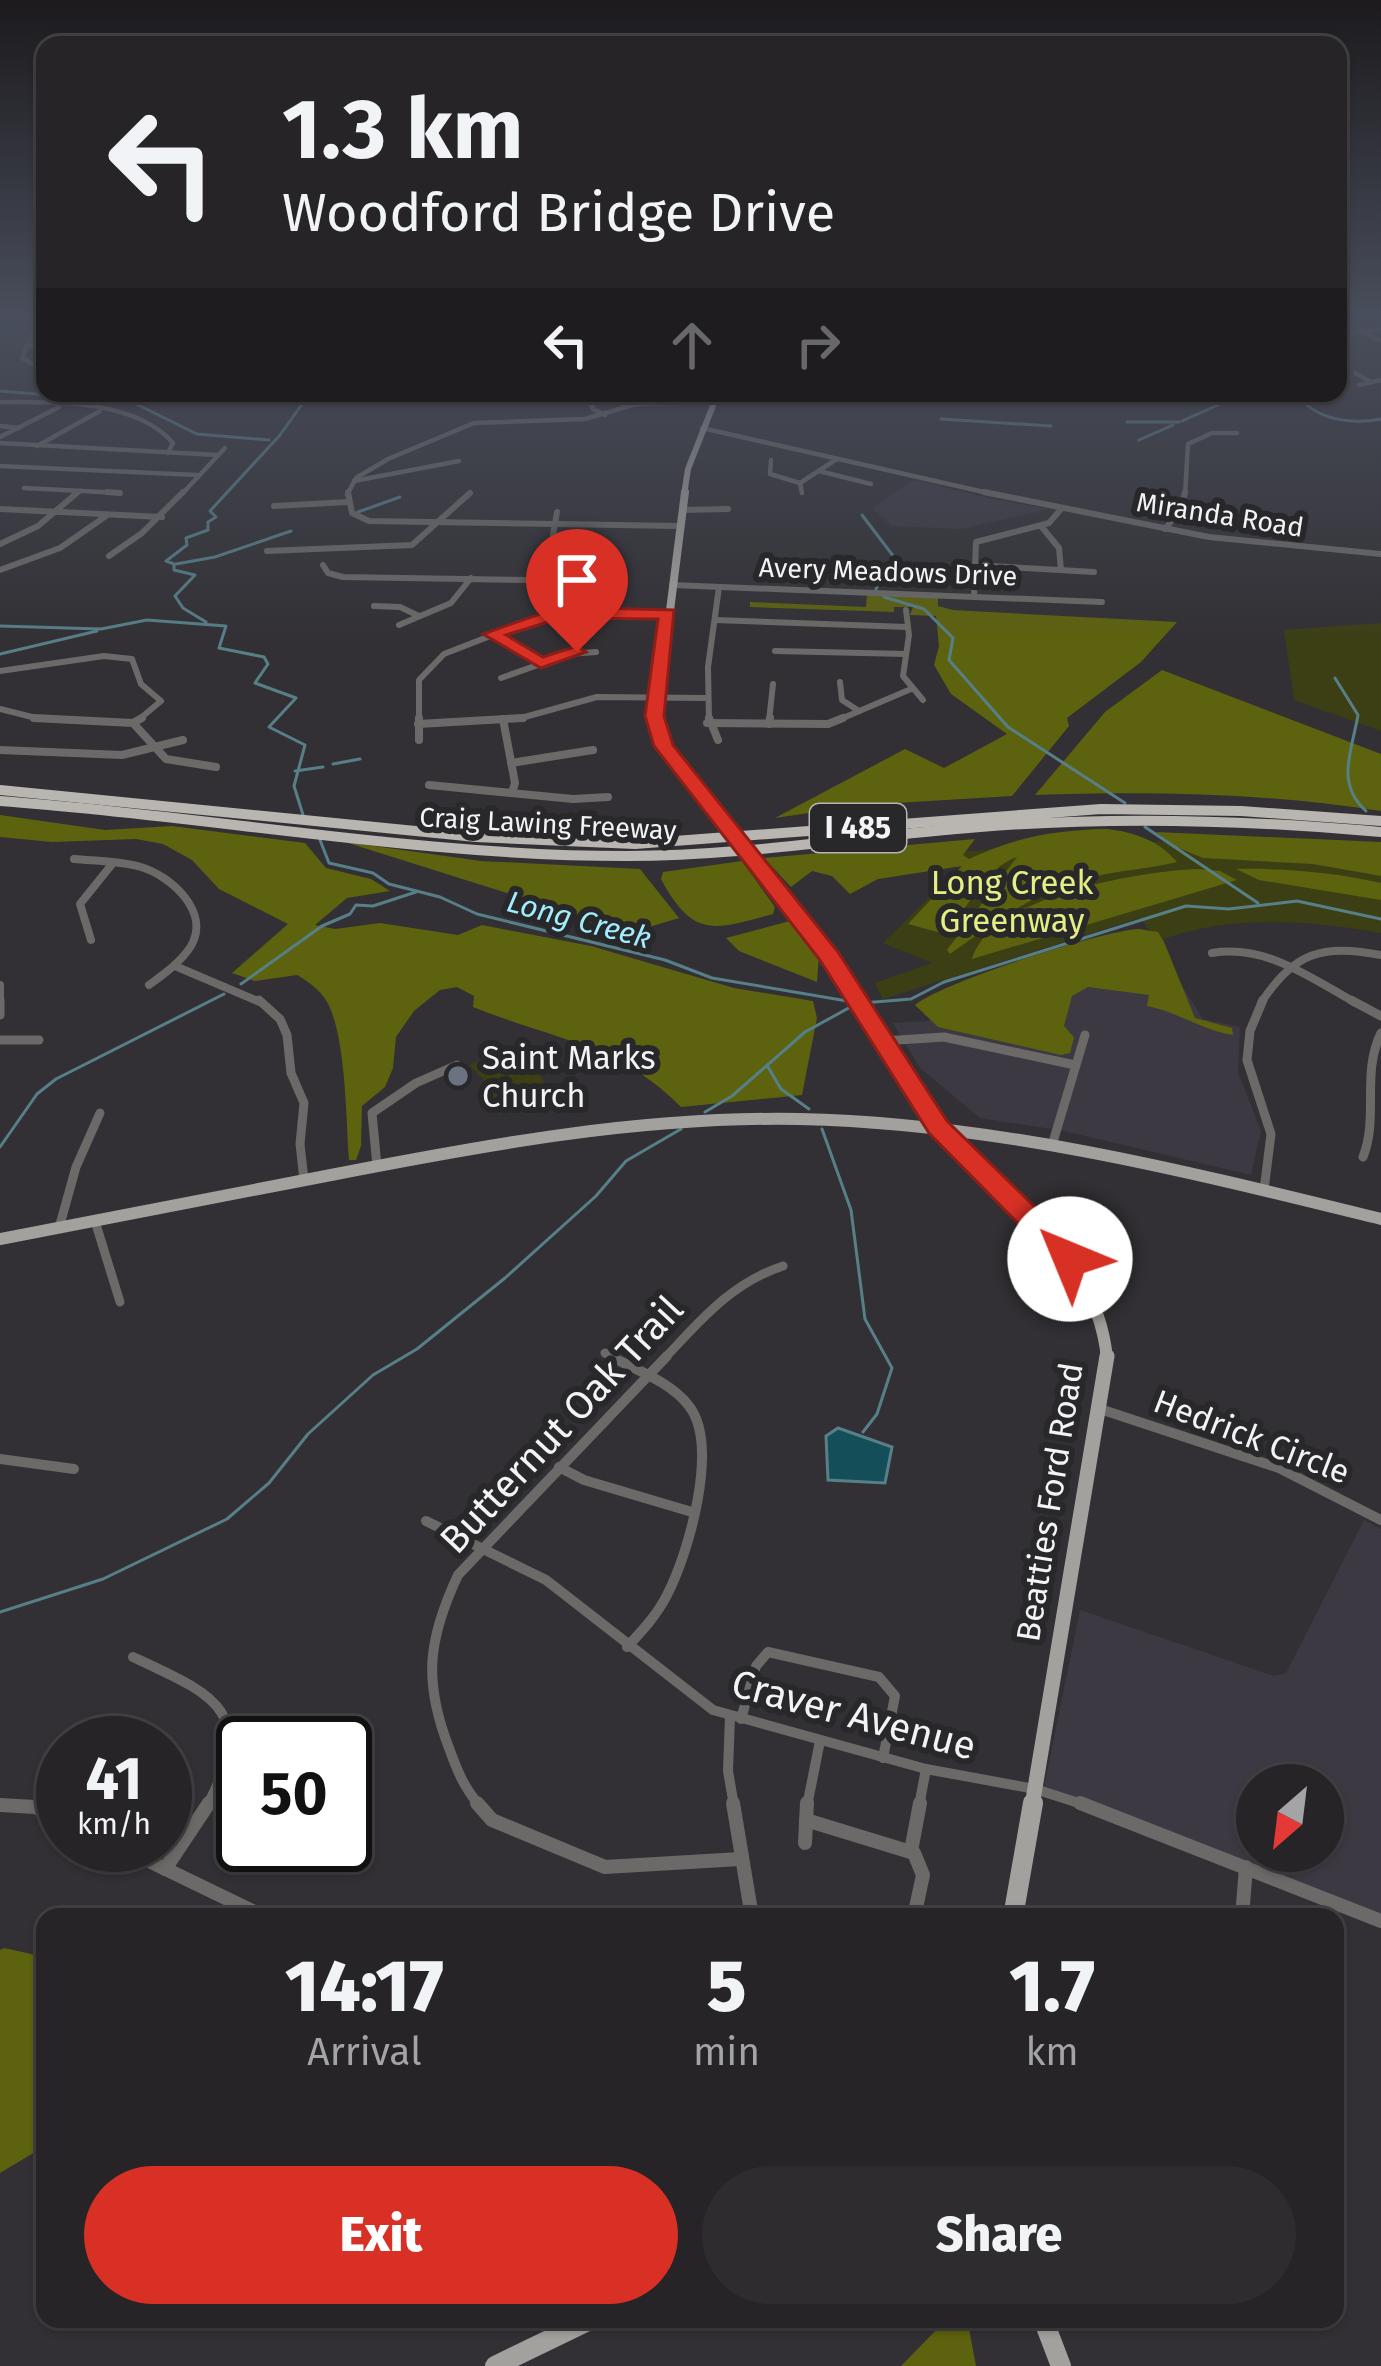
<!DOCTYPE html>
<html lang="en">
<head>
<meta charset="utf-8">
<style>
	:root { --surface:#262427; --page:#2e2c2f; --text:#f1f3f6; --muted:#a4a4a7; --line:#424144; --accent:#d93025 }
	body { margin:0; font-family:"Fira Sans",sans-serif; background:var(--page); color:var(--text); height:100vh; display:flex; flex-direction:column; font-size:45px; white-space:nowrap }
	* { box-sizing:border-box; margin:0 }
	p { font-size:39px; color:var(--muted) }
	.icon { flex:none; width:66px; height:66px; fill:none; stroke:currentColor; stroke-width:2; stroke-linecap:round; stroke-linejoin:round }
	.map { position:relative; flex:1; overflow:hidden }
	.side { position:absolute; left:36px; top:1908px; width:1308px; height:420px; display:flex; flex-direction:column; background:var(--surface); border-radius:24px; box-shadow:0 3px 9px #0004,0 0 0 3px var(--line) }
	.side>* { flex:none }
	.hud { position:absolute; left:36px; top:36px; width:1311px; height:366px; border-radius:24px; box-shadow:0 3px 9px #0004,0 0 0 3px var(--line); background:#262427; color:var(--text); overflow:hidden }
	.needle { width:78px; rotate:208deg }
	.controls { position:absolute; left:1236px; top:1764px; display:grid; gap:24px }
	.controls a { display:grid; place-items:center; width:108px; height:108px; border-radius:50%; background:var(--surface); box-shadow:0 3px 9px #0004,0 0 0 3px var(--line); font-size:60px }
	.speed { position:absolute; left:36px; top:1716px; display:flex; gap:24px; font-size:60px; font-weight:700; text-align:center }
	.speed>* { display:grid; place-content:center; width:156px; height:156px; border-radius:50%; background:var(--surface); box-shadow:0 3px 9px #0004,0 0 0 3px var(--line); line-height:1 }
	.speed small { font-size:30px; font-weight:400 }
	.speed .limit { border:6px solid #111; border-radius:18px; background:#fff; color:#111 }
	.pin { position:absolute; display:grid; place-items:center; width:102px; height:102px; color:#fff; margin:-123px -51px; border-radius:50% 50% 50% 0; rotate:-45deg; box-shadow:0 0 12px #0007 }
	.pin .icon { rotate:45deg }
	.me { position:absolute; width:132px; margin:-66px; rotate:315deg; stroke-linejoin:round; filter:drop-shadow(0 0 9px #0008) }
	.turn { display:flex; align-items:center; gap:42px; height:252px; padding:0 48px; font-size:54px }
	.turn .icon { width:156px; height:156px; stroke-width:2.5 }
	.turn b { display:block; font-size:84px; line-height:102px }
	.lanes { display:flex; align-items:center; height:114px; padding:0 48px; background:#0003; justify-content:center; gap:60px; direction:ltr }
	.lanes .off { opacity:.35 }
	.eta { display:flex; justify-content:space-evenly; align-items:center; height:204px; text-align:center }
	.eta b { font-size:72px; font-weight:800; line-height:84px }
	.button { display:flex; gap:24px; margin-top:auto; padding:24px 48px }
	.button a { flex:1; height:138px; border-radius:72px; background:var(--accent); color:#fff; font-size:48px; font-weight:800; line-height:138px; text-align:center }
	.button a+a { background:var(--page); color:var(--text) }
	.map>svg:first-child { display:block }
</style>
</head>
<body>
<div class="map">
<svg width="1381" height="2366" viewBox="0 0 1381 2366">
	<rect width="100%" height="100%" fill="#323034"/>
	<g fill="#3c3942" fill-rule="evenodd">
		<polygon points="913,480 992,499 1049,509 961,529 892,526 872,509"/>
		<polygon points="1154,940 1203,1019 1240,1027 1238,1072 1261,1131 1251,1175 1064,1131 980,1118 920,1068 893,1023 927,1021"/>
		<path d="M1364 1520 1381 1529V1914L1044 1787 1080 1610 1274 1676 1286 1673ZM1257 1785H1323V1851H1257Z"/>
	</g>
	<g fill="#3c3f14">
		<polygon points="1381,623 1381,731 1294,700 1284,630"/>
		<path d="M1105 841 1227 843 1381 855V933C1307 920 1229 914 1158 941L1140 918 883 999 875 983 932 963 883 943 961 866 878 879 853 860Z"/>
		<polygon points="520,1043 553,1096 496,1104 483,1079 469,1065"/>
	</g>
	<g fill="#5d620e">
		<polygon points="867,593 938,596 938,606 953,610 1177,622 1141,662 1067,718 1069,726 1012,796 863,805 775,818 905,749 944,768 1007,734 951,694 934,665 939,646 936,616 910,615 913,607 894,607 894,612 750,607 750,602 866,607"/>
		<path d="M1162 670 1381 754V811C1265 793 1152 791 1035 795L1105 712Z"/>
		<path d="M0 815 105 830 172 826 305 843 326 868 371 879 390 891 347 898 315 925 335 929 380 923 458 935 482 925 591 946 734 988 813 1001 817 1018 802 1095 681 1107C623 1046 547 1037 473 1007L474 996 457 987 440 990 414 1011 396 1037 393 1068 385 1087 362 1106 361 1146 356 1160H349C346 1119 346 1045 330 1008 324 993 311 983 297 975L255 981 232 973 288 924 219 889 192 860 163 844 136 839 52 842 0 837Z"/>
		<path d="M1107 829C1134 832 1160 841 1177 862 1150 869 1120 870 1092 877 1036 891 996 921 950 954L947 950 1017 857C982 869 969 913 941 933L908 924 962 866 878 879 850 894 832 876 812 871 791 887 764 858 975 839 963 855 969 859C1015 837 1055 830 1107 829Z"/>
		<polygon points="1156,832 1381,842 1381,876 1313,864 1203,858 1174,846"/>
		<polygon points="345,842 481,861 640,869 679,918 639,930 615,927"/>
		<path d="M742 861 775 907 773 914C714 930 693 939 661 879L663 872Z"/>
		<path d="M1197 869 1220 871 1237 880 972 959C989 896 1142 871 1197 869Z"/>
		<path d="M1236 869C1284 868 1334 872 1381 883V900L1259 880Z"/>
		<polygon points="790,921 819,955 817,982 739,951 726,938"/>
		<path d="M1139 929 1158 932 1164 942 1195 1018 1232 1028 1233 1035C1201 1030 1178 1012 1147 1006L1149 995 1088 987 1072 996 1064 1026 1074 1037 1070 1053 1061 1055 938 1027 915 1005C940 983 1104 930 1139 929Z"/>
		<polygon points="4,1948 45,1957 45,2146 0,2173 0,1950"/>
		<polygon points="947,2319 961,2319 969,2329 976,2366 901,2366"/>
	</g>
	<polygon fill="#144e59" stroke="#577f88" stroke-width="3" points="838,1428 892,1447 885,1483 828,1480 826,1436"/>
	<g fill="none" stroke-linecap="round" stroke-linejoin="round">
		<g stroke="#577f88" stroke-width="3">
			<polyline points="0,391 132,402 197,434 269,440"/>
			<path d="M1296 393C1315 420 1350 425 1381 419"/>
			<polyline points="941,419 1051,426"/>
			<polyline points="1182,421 1236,397 1301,403"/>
			<polyline points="1127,422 1179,422"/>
			<polyline points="1139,440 1173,425"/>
			<polyline points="358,512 400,497"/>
			<polyline points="862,515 894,557 876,589"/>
			<polyline points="176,564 215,557 291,531"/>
			<polyline points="884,597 924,609 953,638 949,660 1008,727 1125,803"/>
			<polyline points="206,622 183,608 175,596 195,575 174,570 174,564 166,561 187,545 186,538 208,530 208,522 216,517 210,511 280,435 310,393"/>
			<polyline points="0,626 101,629 147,620 226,626 219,648 264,657 268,664 255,683 296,698 269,727 305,745 294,786 304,818"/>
			<polyline points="0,654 97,631"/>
			<path d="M1335 678 1358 715C1352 751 1335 783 1366 811"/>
			<polyline points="333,764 360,759"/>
			<polyline points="295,771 323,767"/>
			<polyline points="1145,827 1258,903"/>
			<polyline points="320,840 329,863 373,873 389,884 440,897 477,914 665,960 712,978 853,1002"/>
			<polyline points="241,984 322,926 350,914 356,905 373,906 416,892"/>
			<polyline points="863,1003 911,999 944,982 1186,906 1229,909 1297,901 1381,919"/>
			<polyline points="768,1067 781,1089 809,1109"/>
			<polyline points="705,1112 732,1096 805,1032 856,1004"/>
			<polyline points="822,1129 851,1210 865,1319 892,1368 877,1414 863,1432"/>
			<polyline points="0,1147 37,1094 56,1079 224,994"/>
			<polyline points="0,1612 103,1579 227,1519 269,1483 308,1434 373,1375 417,1349 505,1278 596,1196 626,1161 681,1129"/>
		</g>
		<g stroke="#6b6a68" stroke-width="4.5">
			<polyline points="40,315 22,358 45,371"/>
			<polyline points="1360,331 1381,341"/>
			<polyline points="1338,335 1381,329"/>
			<polyline points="26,346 45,345"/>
			<polyline points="1355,373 1371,382"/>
			<polyline points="1359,385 1381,380"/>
			<polyline points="587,393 593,409 605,415"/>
			<polyline points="416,401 550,393"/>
			<path d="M0 402C54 402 135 399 173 443L168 453"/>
			<polyline points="0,426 19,428"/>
			<polyline points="702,428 997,495"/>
			<polyline points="0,437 59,407"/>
			<polyline points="0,443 217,455"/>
			<polyline points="37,446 100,411"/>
			<polyline points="771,460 770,474 800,483"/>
			<polyline points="0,466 197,475"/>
			<polyline points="819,471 871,484"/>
			<polyline points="354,481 459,461"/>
			<polyline points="24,488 120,493"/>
			<polyline points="802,493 800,483 837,459"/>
			<polyline points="75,495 80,491"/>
			<polyline points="181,495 225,448"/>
			<polyline points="347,495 356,478 388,459 474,423 585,419 636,404 714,402"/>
			<polyline points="1185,495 1188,444 1212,433 1237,433"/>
		</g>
		<g stroke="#6b6a68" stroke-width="6">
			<polyline points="107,492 120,493"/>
			<polyline points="348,492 352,513 369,521 680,526"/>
			<polyline points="984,492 1209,537 1381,554"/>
			<polyline points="274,506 348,502"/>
			<polyline points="0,509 162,517"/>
			<polyline points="682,510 728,509"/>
			<polyline points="1041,526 1059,548 1061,570"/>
			<polyline points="1165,529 1181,509 1185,492"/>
			<polyline points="553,535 557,512"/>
			<polyline points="0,544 38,526 78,492"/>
			<polyline points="267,551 412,545 470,493"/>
			<polyline points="109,556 142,533 183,492"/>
			<polyline points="323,565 328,573 343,577 530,580 544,585 560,613"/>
			<polyline points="973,565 1094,572"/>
			<polyline points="0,570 60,548 106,516"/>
			<polyline points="672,585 1102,602"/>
			<polyline points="549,592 596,586"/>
			<polyline points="974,596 976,542 1049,523 1061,509"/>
			<polyline points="374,606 400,607 419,616"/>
			<polyline points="906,610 909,635 903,676 923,700"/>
			<polyline points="715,620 907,627"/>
			<polyline points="399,625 451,603 471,578"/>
			<polyline points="492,634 541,663"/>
			<polyline points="775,651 906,654"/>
			<polyline points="0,671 104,656 132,659 141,684 161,701 137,721"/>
			<polyline points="501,678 569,654 596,652"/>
			<polyline points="840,682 842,700 859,711"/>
			<polyline points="0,709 36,718 85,721"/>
			<polyline points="419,721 419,680 444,654 544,615 668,614"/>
			<polyline points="478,721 521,718 597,697 706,698"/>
			<polyline points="709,721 708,667 719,587"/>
			<polyline points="769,721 773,684"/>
			<polyline points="836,721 911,689"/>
		</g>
		<g stroke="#6b6a68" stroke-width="8">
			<polyline points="34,718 133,723 166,759 216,767"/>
			<polyline points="419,718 419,740"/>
			<polyline points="709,718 718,740"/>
			<polyline points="503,719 515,783 512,793"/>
			<polyline points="133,723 142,718"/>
			<polyline points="707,723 828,724 843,718"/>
			<polyline points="418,724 523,718"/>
			<polyline points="769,724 770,718"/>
			<polyline points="0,750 122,755 183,740"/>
			<polyline points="511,763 593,750"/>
			<polyline points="429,785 573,799 608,797"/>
			<path d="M74 859C96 861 120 861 141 867 171 876 211 912 191 946 181 962 164 974 149 985"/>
			<polyline points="91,940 80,904 113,863"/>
			<path d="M1212 953C1266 944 1311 978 1356 1003"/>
			<polyline points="175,966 262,1003"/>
			<polyline points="0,985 0,1003"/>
			<path d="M1261 1003C1294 952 1322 944 1381 955"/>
		</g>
		<g stroke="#6b6a68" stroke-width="9">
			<polyline points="0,1000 0,1015"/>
			<polyline points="259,1000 280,1019 287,1035 291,1073 304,1103 300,1144 304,1180"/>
			<polyline points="1263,1000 1250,1031 1247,1060 1271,1134 1264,1190"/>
			<polyline points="1351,1000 1381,1016"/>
			<polyline points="0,1040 39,1040"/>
			<polyline points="883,1041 944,1037 1075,1065"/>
			<polyline points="1053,1142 1085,1035"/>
			<path d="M1363 1157C1379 1117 1361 1074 1381 1033"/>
			<polyline points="377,1166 372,1113 416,1083 457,1065"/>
			<polyline points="95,1221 120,1302"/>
			<polyline points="59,1228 76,1167 100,1113"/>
			<polyline points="605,1353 616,1359"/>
			<path d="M664 1359C700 1321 731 1283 783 1266"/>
		</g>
		<g stroke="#6b6a68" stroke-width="10">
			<path d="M610 1356C636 1370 671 1382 689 1406 720 1446 688 1555 667 1595 657 1615 642 1631 627 1647"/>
			<polyline points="1100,1409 1279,1468 1381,1520"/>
			<polyline points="0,1459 74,1469"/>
			<polyline points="559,1467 584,1480 692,1512"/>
			<polyline points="426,1521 546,1580 713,1710 926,1769 1035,1789 1088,1806"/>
			<path d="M133 1657C214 1695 258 1710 207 1806"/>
			<polyline points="730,1716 728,1771 734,1806"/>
			<polyline points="741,1719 756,1666 768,1652 879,1677 895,1696 883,1758"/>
			<polyline points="0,1805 16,1806"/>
			<path d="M480 1806C464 1788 457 1770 449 1748 423 1681 428 1639 458 1575L667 1356"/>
			<polyline points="807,1806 820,1741"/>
			<polyline points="919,1806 926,1769"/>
		</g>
		<g stroke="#6b6a68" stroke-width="14">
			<polyline points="477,1803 492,1820 605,1867 740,1859"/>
			<polyline points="733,1803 752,1917"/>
			<polyline points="1080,1803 1381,1921"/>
			<polyline points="0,1805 35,1807 63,1819"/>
			<polyline points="806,1820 914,1853 923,1875 914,1917"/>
			<polyline points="805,1843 807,1803"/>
			<polyline points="116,1845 265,1917"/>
			<polyline points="911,1851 920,1803"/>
			<polyline points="165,1869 209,1803"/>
			<polyline points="1242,1917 1246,1867"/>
		</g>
		<polyline stroke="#a3a19d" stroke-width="6" points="684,495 688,469 718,393"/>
		<polyline stroke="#a3a19d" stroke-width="8" points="656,721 685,492"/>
		<g stroke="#a3a19d" stroke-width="9">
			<polyline points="655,718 664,746 728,828"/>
			<polyline points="756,863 830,957 860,1003"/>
		</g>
		<g stroke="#a3a19d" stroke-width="12">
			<path d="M858 1000C884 1042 908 1087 937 1126 999 1207 1097 1247 1107 1359"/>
			<path d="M0 1239C110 1218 220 1196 331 1175 485 1145 641 1116 799 1119 997 1123 1190 1172 1381 1219"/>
		</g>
		<polyline stroke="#a3a19d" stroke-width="15" points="1032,1806 1107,1356"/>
		<g stroke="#a3a19d" stroke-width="20">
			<polyline points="1013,1917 1033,1803"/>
			<polyline points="1043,2319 1061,2366"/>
			<polyline points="495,2366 592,2319"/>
		</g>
		<g stroke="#b9b6b2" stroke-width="10">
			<polyline points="0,790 476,837 635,844 1101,809 1241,811 1381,821"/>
			<path d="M0 801C209 816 417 856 626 856 745 856 862 836 980 827 1114 816 1248 820 1381 832"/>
		</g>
		<polyline stroke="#a3a19d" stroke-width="9" points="728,828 756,863"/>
	</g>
	<linearGradient id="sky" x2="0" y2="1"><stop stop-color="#1c1a1d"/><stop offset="0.49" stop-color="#494e5c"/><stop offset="1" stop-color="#494e5c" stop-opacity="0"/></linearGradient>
	<rect width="1381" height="646" fill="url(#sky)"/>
	<polygon fill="#d93025" stroke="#8d1f18" stroke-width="3" points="560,607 674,610 664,716 673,745 838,952 947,1121 1080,1251 1084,1259 1080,1266 1060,1266 929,1133 820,960 654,746 645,716 658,619 561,618 506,635 543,657 577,646 586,652 541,668 483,634"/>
	<circle fill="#6b7280" stroke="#28272a" stroke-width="4.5" cx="458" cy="1076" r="12"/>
	<g text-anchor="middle" stroke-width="12" stroke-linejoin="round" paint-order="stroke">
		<g font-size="27" fill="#f3f2f5" stroke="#28272a">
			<text transform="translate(1220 515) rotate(9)" y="9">Miranda Road</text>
			<text transform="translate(888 572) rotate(2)" y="9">Avery Meadows Drive</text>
			<text transform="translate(548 824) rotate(3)" y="9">Craig Lawing Freeway</text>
		</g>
		<rect fill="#28272a" stroke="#b6b5b8" stroke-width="3" x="810" y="804" width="96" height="48" rx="9"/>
		<g font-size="30" font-weight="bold" fill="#f3f2f5">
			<text x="858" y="838">I 485</text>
		</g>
		<g font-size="30" font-style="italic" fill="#a1edfe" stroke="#28272a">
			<text transform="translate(579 920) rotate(15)" y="10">Long Creek</text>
		</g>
		<g font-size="33" fill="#e4ee84" stroke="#28272a">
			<text x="1012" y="894">Long Creek<tspan x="1012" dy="38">Greenway</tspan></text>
		</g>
		<g font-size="33" fill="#f3f2f5" stroke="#28272a" text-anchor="start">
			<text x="482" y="1069">Saint Marks<tspan x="482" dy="38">Church</tspan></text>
		</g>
		<g font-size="33" fill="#f3f2f5" stroke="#28272a">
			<text transform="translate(1252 1436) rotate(21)" y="12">Hedrick Circle</text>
			<text transform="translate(1049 1502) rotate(-81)" y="12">Beatties Ford Road</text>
		</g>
		<g font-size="39" fill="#f3f2f5" stroke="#28272a">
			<text transform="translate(561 1424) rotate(-47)" y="14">Butternut Oak Trail</text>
			<text transform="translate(854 1714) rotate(15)" y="14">Craver Avenue</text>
		</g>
	</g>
</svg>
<div class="controls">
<a><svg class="needle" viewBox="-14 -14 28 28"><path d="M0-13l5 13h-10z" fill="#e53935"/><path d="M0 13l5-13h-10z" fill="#a4a4a7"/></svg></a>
</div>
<div class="speed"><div>41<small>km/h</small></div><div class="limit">50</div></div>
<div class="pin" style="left:577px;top:652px;background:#d93025"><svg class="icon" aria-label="arrive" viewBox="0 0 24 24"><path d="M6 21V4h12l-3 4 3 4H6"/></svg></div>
<svg class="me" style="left:1070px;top:1259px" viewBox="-20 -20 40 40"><circle r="19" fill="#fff"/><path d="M0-13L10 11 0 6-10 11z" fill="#d93025"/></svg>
<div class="hud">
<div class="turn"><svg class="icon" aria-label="left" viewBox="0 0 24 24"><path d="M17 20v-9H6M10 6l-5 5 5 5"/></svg><div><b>1.3 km</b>Woodford Bridge Drive</div></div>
<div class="lanes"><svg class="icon" aria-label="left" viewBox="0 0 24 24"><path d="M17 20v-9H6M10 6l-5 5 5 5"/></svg><svg class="icon off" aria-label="ahead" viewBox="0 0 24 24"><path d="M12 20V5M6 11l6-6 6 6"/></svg><svg class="icon off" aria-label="right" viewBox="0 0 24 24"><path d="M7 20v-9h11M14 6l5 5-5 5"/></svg></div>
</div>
<section class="side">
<div class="eta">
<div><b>14:17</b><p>Arrival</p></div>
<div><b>5</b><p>min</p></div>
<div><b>1.7</b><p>km</p></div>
</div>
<div class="button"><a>Exit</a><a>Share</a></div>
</section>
</div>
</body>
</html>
